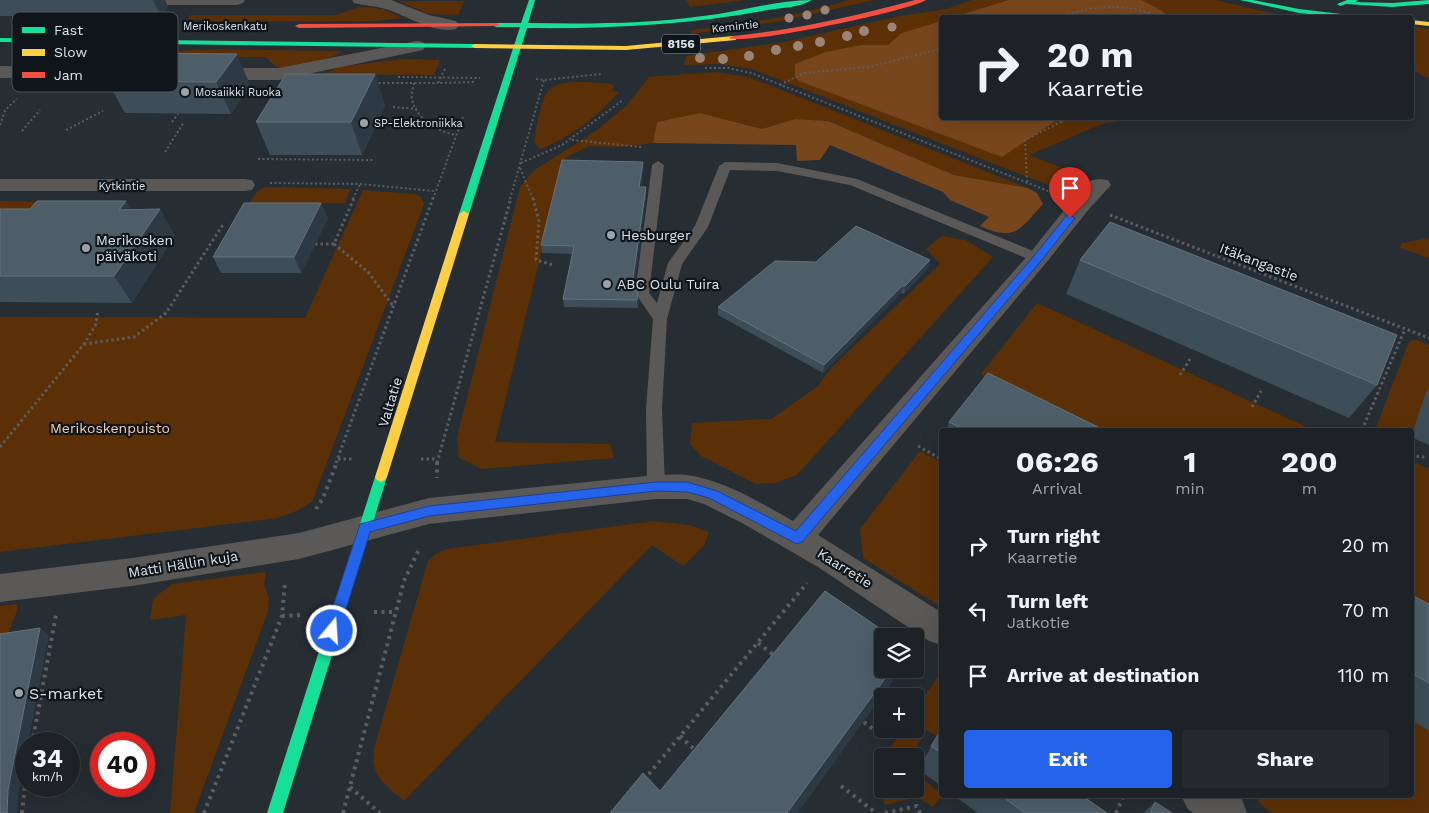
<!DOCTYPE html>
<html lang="en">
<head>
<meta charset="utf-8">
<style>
	:root { --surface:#1c2226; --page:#252a2e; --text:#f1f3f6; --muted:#a0a4a7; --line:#3a3f43; --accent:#2563eb }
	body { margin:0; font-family:"Work Sans",sans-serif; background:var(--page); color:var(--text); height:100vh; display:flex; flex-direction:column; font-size:19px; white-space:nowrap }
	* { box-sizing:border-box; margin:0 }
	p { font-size:16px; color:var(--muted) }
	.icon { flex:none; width:28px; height:28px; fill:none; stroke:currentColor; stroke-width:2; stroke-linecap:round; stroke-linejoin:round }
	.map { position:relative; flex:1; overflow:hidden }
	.sheet { position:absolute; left:939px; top:428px; width:475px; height:370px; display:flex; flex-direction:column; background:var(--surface); border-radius:5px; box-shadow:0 5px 20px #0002,0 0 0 1px var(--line) }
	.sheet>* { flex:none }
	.top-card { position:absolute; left:939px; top:15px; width:475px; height:105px; border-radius:5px; box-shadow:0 5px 20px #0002,0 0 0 1px var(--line); background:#1c2226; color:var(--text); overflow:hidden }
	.controls { position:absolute; left:874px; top:628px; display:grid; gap:10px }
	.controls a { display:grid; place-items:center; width:50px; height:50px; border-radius:5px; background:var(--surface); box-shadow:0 5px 20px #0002,0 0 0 1px var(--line); font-size:25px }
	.speed { position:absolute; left:15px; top:732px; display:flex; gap:10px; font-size:25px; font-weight:700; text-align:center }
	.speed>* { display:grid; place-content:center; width:65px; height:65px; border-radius:50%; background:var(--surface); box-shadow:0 5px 20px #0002,0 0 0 1px var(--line); line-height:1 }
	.speed small { font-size:12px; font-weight:400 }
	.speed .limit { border:8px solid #d22; background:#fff; color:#111 }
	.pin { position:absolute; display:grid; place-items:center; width:42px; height:42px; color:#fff; margin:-51px -21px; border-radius:50% 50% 50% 0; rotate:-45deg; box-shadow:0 0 5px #0007 }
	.pin .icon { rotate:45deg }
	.me { position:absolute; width:55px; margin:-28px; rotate:18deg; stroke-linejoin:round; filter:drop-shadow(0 0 4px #0008) }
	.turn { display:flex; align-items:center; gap:18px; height:105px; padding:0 25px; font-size:22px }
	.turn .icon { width:65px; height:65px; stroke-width:2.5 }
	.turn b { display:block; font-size:35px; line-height:42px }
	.eta { display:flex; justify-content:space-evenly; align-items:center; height:85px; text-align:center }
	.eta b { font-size:30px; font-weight:700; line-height:35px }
	.primary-button { display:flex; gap:10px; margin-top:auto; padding:10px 25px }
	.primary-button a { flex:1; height:58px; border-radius:5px; background:var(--accent); color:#fff; font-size:20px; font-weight:700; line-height:58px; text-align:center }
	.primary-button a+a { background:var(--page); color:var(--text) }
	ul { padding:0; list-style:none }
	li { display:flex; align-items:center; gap:15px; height:65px; padding:0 25px }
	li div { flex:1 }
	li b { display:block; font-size:19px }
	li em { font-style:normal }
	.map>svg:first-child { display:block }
</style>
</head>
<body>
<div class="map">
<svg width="1429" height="813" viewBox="0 0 1429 813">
	<rect width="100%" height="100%" fill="#262d33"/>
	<g fill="#5c3007">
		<polygon points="686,0 745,0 690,7"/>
		<path d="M848 0H874L781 21 691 34 692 30C745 23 797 17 848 0Z"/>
		<polygon points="972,0 1215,0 1276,14 1303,17 941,18 941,118 1136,118 1102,124 1029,155 1083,176 1074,188 1061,190 752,69 719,64 684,65 686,56 784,42 900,16 946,9"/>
		<polygon points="398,1 464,1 464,2 458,15 429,14"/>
		<polygon points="359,7 383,9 403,18 373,21 230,22 188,19 191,15 336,15"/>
		<polygon points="1411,26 1429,29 1429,79 1411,69"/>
		<path d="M215 49 339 51 341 52C330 59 291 71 278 67 274 66 269 60 266 57H156L160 52Z"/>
		<polygon points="402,59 440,60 434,75 324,74 339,67"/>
		<polygon points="715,72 749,77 1028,188 954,175 828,121 795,119 762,129 700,113 657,122 653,143 620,147 588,146 564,159 495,442 610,444 614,458 482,469 459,458 457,437 520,187 533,171 596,131 626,106 649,77"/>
		<path d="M589 82 611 84 614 86 612 91 619 92C598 116 570 138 540 149L534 141C537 128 540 93 553 87 564 81 578 82 589 82Z"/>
		<polygon points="264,187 351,189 345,203 249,203 257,192"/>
		<polygon points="363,190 415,194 421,197 424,204 312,502 296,511 278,518 0,552 0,317 305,318"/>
		<polygon points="0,201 58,202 0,221"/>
		<polygon points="942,236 965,240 993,257 797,475 775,483 756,484 701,456 690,444 692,423 771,419 818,386 832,367 940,264 926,249"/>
		<polygon points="1429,238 1429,258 1400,248 1402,243"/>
		<polygon points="1037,303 1313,430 1084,430 1015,391 981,374"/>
		<polygon points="1412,340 1417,340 1429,345 1429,393 1411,436 1411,430 1375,430 1408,344"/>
		<polygon points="920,451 941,462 941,607 863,558 860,529"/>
		<polygon points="1411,461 1429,469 1429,604 1411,596"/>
		<path d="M654 521 689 525 709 532 704 546 683 566 652 545 404 801C383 782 371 779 374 748L428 561 435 554 447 549Z"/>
		<polygon points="266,572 264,585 269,599 268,611 194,813 170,813 186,615 150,620 153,599 172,584"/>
		<polygon points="17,604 17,611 5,641 0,642 0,606"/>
		<polygon points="938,676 941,678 941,730 937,736 927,730 916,747 926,754 916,773 942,795 933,807 917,797 885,805 873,775 882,760 882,789 915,789 915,756 885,756 903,729 915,729 915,711"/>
		<polygon points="1411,721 1429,730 1429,813 1272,813 1258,802 1257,795 1411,795"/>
	</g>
	<g fill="#78461d">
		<polygon points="1009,0 1141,0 1157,8 1167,15 1165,18 954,17"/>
		<polygon points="941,21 941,118 1060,118 1002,157 799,81 795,77 795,64 826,52 861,45 888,45 902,33"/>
		<path d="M700 113 762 129 795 119 828 121 954 175 1028 188 1037 193 1043 204C1019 230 1016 242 980 226L989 217 950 200 943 192 830 145 820 160 797 161 796 145 653 143 657 122Z"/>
	</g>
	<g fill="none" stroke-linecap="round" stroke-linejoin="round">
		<g stroke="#5c5d5f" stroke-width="2" stroke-dasharray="2 2.5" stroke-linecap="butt">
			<path d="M1055 18C1089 7 1126 0 1159 18"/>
			<polyline points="705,68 729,68 751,73 1053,193"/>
			<polyline points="445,69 438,83 476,82"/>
			<polyline points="398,77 480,78"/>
			<polyline points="536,79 544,80 602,74"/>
			<polyline points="374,83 438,83"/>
			<path d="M414 83C413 88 411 94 412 99 415 118 438 132 456 135"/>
			<polyline points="780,85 804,73 868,67 941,49"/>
			<polyline points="393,107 417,109"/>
			<polyline points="172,122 178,114"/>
			<polyline points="0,125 5,110 17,99"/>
			<polyline points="66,130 103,111"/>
			<polyline points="22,131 40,110"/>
			<polyline points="572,140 641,147"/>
			<polyline points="165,152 184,122"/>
			<polyline points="258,159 374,160"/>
			<polyline points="521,163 562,145 623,100"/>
			<polyline points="520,168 533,199"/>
			<polyline points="1027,182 1025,140 1069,118"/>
			<polyline points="270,183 360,184 434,191"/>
			<polyline points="353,199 360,184"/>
			<polyline points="433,199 463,117"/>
			<polyline points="510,199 544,80"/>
		</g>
		<g stroke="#5c5d5f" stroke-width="3" stroke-dasharray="2.5 3" stroke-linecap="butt">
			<polyline points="533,198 539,221 536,260 554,265"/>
			<polyline points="1110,215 1429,338"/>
			<polyline points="315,244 334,244 354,198"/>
			<polyline points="334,244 368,272 393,306"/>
			<polyline points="84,344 134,337 166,313 224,223"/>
			<polyline points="1180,375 1190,359"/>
			<polyline points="1252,407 1261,391"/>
			<polyline points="1362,430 1405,329"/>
			<polyline points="918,446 941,459"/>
			<polyline points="0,447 84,344 96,324 98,310"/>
			<polyline points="1411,456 1425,457"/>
			<polyline points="338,459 352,459"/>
			<polyline points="421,459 437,459"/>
			<polyline points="336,463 433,198"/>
			<polyline points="437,463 511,198"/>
		</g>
		<g stroke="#5c5d5f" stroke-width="4" stroke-dasharray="3 4.5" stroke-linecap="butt">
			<polyline points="437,462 437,478"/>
			<polyline points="316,509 323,498 337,462"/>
			<polyline points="374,612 396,612"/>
			<polyline points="282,616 300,615"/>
			<polyline points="758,643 775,656"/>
			<polyline points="864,722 877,732"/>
			<polyline points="680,736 696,751"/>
			<polyline points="32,744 56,615"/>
			<polyline points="644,780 807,583"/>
			<polyline points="841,786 876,813"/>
			<polyline points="350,787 380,813"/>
			<polyline points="22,813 26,776"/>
			<polyline points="204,813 282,616 285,581"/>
			<polyline points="343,813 404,581 420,547"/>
			<polyline points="885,813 917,806 920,813"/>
			<polyline points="1116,813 1124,795"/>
		</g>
		<polygon fill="#5b5958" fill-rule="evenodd" points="658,161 664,165 649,293 657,303 668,263 695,226 719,166 725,162 777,163 857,179 1043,255 1045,258 1043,261 1033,261 850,185 777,171 730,170 708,227 682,264 667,319 662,409 665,487 662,492 656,494 650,492 647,487 646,409 653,319 635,293 652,165"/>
		<g fill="#5b5958" fill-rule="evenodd">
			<polygon points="117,0 245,0 243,3 237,5 125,5 119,3"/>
			<path d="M352 0H391L429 15 456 21 459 25 456 29C436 34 408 17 389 10 378 6 365 6 354 3Z"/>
			<polygon points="417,41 423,42 426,46 423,50 279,80 209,80 202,78 200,74 202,70 209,68 279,68"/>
			<polygon points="0,66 151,67 158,69 160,73 158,77 151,79 0,78"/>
			<polygon points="0,179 244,179 252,180 255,185 252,190 244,191 0,191"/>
			<path d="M1100 179 1108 180 1111 185 1089 209 1046 263 818 535 941 612V645L929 641 818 567 742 523 704 504 687 499H656L429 524 299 559 132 586 0 602V574L132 558 299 533 429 498 656 475C666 475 677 474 687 475 724 480 761 503 793 521L1030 253 1073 199 1092 180Z"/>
			<polygon points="1181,795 1235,795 1242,799 1247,813 1193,813 1187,808"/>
		</g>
		<g fill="#16e098" fill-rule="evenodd">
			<path d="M529 0H535L528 23C587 24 645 24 703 16 739 12 776 0 812 0 801 7 781 8 768 10 688 25 608 29 527 28L469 214 467 216H461L459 214 520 27H496L492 25 496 23H521Z"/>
			<polygon points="1240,0 1253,0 1299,9 1375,18 1345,18 1299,13"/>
			<polygon points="1347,0 1358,0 1355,2 1392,3 1429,0 1429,4 1392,7 1346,4 1340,6 1337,4"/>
			<polygon points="0,38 475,44 479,46 475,48 0,42"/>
			<polygon points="381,472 385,474 387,477 283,813 267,813 375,477 377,474"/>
		</g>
		<g fill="#ffcf43" fill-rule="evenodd">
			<polygon points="1411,20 1429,22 1429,26 1411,24"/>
			<polygon points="733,36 736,36 736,40 626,50 475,48 471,46 475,44 626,46"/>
			<polygon points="464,211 469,214 387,477 385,480 381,482 377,480 375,477 459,214"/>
		</g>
		<g fill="#f24e42" fill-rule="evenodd">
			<path d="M915 0H926C910 11 742 46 729 38L733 36C795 30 855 16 915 0Z"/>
			<polygon points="496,23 500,25 498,26 299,28 295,26 299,24"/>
		</g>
	</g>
	<g fill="#9a8478">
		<circle cx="825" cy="10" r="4.5"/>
		<circle cx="807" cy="15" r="4.5"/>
		<circle cx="789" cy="18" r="4.5"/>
		<circle cx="892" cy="27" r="4.5"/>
		<circle cx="728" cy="28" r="5"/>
		<circle cx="864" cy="31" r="5"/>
		<circle cx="847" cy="36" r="5"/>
		<circle cx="820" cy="42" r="5"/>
		<circle cx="798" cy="46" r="5"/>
		<circle cx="776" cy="50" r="5"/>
		<circle cx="749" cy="56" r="5"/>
		<circle cx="700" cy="58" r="5"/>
		<circle cx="723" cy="59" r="5"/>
	</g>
	<g fill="#3d4e59">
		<polygon points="0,0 165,0 168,7 161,16 0,16"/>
		<polygon points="130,53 250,85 231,114 125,113 107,81"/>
		<polygon points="375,74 385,106 362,155 270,155 256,122"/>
		<polygon points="643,162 643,170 641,187 646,195 634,287 638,294 639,302 638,308 564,307 563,299 572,254 542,253 541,245"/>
		<polygon points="0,209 131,210 175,235 132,303 0,302"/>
		<polygon points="328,218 301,273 221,273 213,257"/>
		<polygon points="930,260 928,268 904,294 901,293 823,373 718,315 718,307 816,262"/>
		<polygon points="1080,260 1377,385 1349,418 1066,294"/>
		<polygon points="1429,389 1429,445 1411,437 1426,392"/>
		<polygon points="949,422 1104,430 947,430"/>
		<polygon points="941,447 941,455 939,454"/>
		<polygon points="1411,595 1429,604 1429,730 1411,721"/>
		<polygon points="941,730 941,786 919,770 931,746"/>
		<polygon points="953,795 1081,795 1107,813 978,813"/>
		<polygon points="1155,802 1172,813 1143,813"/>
	</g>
	<g fill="#2d3a43">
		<polygon points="153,0 165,0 168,7 161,16"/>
		<polygon points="237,54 250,85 231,114 216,82"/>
		<polygon points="375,74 385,106 362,155 351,122"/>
		<polygon points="643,162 643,170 640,195 639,187"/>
		<polygon points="646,187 646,195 633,293 632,285"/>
		<polygon points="126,201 142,228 119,210"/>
		<polygon points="321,203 328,218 301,273 294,257"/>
		<polygon points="160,209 175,235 132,303 114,276"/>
		<polygon points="930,260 928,268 904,294 905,286"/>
		<polygon points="903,285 901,293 823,373 824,365"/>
		<polygon points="638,294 639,302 638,308 637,300"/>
		<polygon points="40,628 49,635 28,744 26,744 26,754 18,796 17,813 7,813 8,790"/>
		<polygon points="892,669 900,669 897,675 798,813 787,813"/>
	</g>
	<g fill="#4e5e69" stroke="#64737d">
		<polygon points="130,53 237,54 216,82 107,81"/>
		<polygon points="286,74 375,74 351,122 256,122"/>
		<polygon points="562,160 643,162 639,187 646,187 632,285 638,294 637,300 563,299 574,246 541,245"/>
		<polygon points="37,201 126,201 119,210 160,209 114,276 0,276 0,209 30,209"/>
		<polygon points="244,203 321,203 294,257 213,257"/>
		<polygon points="1110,222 1397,335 1377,385 1080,260"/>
		<polygon points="856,226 930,260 905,286 903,285 824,365 718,307 775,261 816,262"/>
		<polygon points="988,373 1104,430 965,430 949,422"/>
		<polygon points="825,591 891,636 882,636 882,669 892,669 787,813 610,813 643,773 660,791"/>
		<polygon points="1411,595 1429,604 1429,683 1411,673"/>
		<polygon points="40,628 8,790 7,813 0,813 0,634"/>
		<polygon points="941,730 941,753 931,746"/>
		<polygon points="1000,795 1081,795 1107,813 1025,813"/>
		<polygon points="1155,802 1172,813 1150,813"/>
	</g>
	<polygon fill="#2563eb" stroke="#184099" points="1067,215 1070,215 1075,218 1041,261 802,542 797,544 793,542 709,498 687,492 656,491 429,516 370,532 339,631 337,635 332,637 327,635 325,631 360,524 429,506 656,482 687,482 717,491 796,531 1034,256"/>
	<g fill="#9ba3aa" stroke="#0f161b" stroke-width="2">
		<circle cx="185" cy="92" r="5"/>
		<circle cx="364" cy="123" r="5"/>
		<circle cx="611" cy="235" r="5"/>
		<circle cx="86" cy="248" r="5"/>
		<circle cx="607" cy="284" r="5"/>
		<circle cx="19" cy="693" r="5"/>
	</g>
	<g text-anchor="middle" stroke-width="4.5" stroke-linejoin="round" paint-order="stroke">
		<g font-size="11" fill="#dae3ea" stroke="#0f161b">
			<text x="225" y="30">Merikoskenkatu</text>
			<text transform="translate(735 26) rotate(-6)" y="4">Kemintie</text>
			<text x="122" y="190">Kytkintie</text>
		</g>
		<g font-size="11" fill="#dae3ea" stroke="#0f161b" text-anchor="start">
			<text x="195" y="96">Mosaiikki Ruoka</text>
			<text x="374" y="127">SP-Elektroniikka</text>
		</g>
		<rect fill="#0f161b" stroke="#9da6ac" stroke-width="1" x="662" y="34.5" width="38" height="19" rx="4"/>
		<g font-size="12" font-weight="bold" fill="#dae3ea">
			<text x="681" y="48">8156</text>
		</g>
		<g font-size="14" fill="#dae3ea" stroke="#0f161b" text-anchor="start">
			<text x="621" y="240">Hesburger</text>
			<text x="96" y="245">Merikosken<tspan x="96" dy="16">päiväkoti</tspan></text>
			<text x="617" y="289">ABC Oulu Tuira</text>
		</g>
		<g font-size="14" fill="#dae3ea" stroke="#0f161b">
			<text transform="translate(1259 262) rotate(21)" y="5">Itäkangastie</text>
			<text transform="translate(390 402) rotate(-73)" y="5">Valtatie</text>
			<text transform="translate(183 564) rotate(-9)" y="5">Matti Hällin kuja</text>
			<text transform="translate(845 568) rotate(32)" y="5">Kaarretie</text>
		</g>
		<g font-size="14" fill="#f8ccb0" stroke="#0f161b">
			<text x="110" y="433">Merikoskenpuisto</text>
		</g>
		<g font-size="16" fill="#dae3ea" stroke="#0f161b" text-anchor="start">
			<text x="29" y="699">S-market</text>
		</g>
	</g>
	<rect x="12" y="12" width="166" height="80" rx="8" fill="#0f161b" stroke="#4c5459" stroke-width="1"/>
	<rect x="22" y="27" width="23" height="6" fill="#16e098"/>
	<rect x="22" y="49" width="23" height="7" fill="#ffcf43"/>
	<rect x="22" y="72" width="23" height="6" fill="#f24e42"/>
	<g font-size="14" fill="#dae3ea">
		<text x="54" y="35">Fast</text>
		<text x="54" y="57">Slow</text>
		<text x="54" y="80">Jam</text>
	</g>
</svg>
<div class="controls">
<a><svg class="icon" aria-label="layers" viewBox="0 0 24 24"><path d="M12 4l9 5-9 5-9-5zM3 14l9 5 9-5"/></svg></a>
<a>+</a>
<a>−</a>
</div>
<div class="speed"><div>34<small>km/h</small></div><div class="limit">40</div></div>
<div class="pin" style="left:1070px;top:218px;background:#d93025"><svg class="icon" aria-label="arrive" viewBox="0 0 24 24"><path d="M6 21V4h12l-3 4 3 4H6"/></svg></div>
<svg class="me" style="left:332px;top:631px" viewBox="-20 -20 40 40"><circle r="17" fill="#2563eb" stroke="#fff" stroke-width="3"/><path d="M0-11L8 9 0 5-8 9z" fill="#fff"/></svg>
<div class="top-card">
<div class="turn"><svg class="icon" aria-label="right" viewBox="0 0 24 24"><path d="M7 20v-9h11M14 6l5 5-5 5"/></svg><div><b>20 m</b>Kaarretie</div></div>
</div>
<section class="sheet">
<div class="eta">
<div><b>06:26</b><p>Arrival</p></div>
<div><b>1</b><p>min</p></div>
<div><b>200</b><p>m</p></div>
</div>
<ul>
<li><svg class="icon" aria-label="right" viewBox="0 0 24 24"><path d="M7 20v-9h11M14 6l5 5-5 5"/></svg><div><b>Turn right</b><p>Kaarretie</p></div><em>20 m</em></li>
<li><svg class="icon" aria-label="left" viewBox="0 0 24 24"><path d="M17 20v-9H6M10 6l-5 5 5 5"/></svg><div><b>Turn left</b><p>Jatkotie</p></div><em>70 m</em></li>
<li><svg class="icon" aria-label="arrive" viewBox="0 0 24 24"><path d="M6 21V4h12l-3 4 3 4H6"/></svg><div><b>Arrive at destination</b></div><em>110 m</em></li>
</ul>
<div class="primary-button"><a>Exit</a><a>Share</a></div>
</section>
</div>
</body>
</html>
